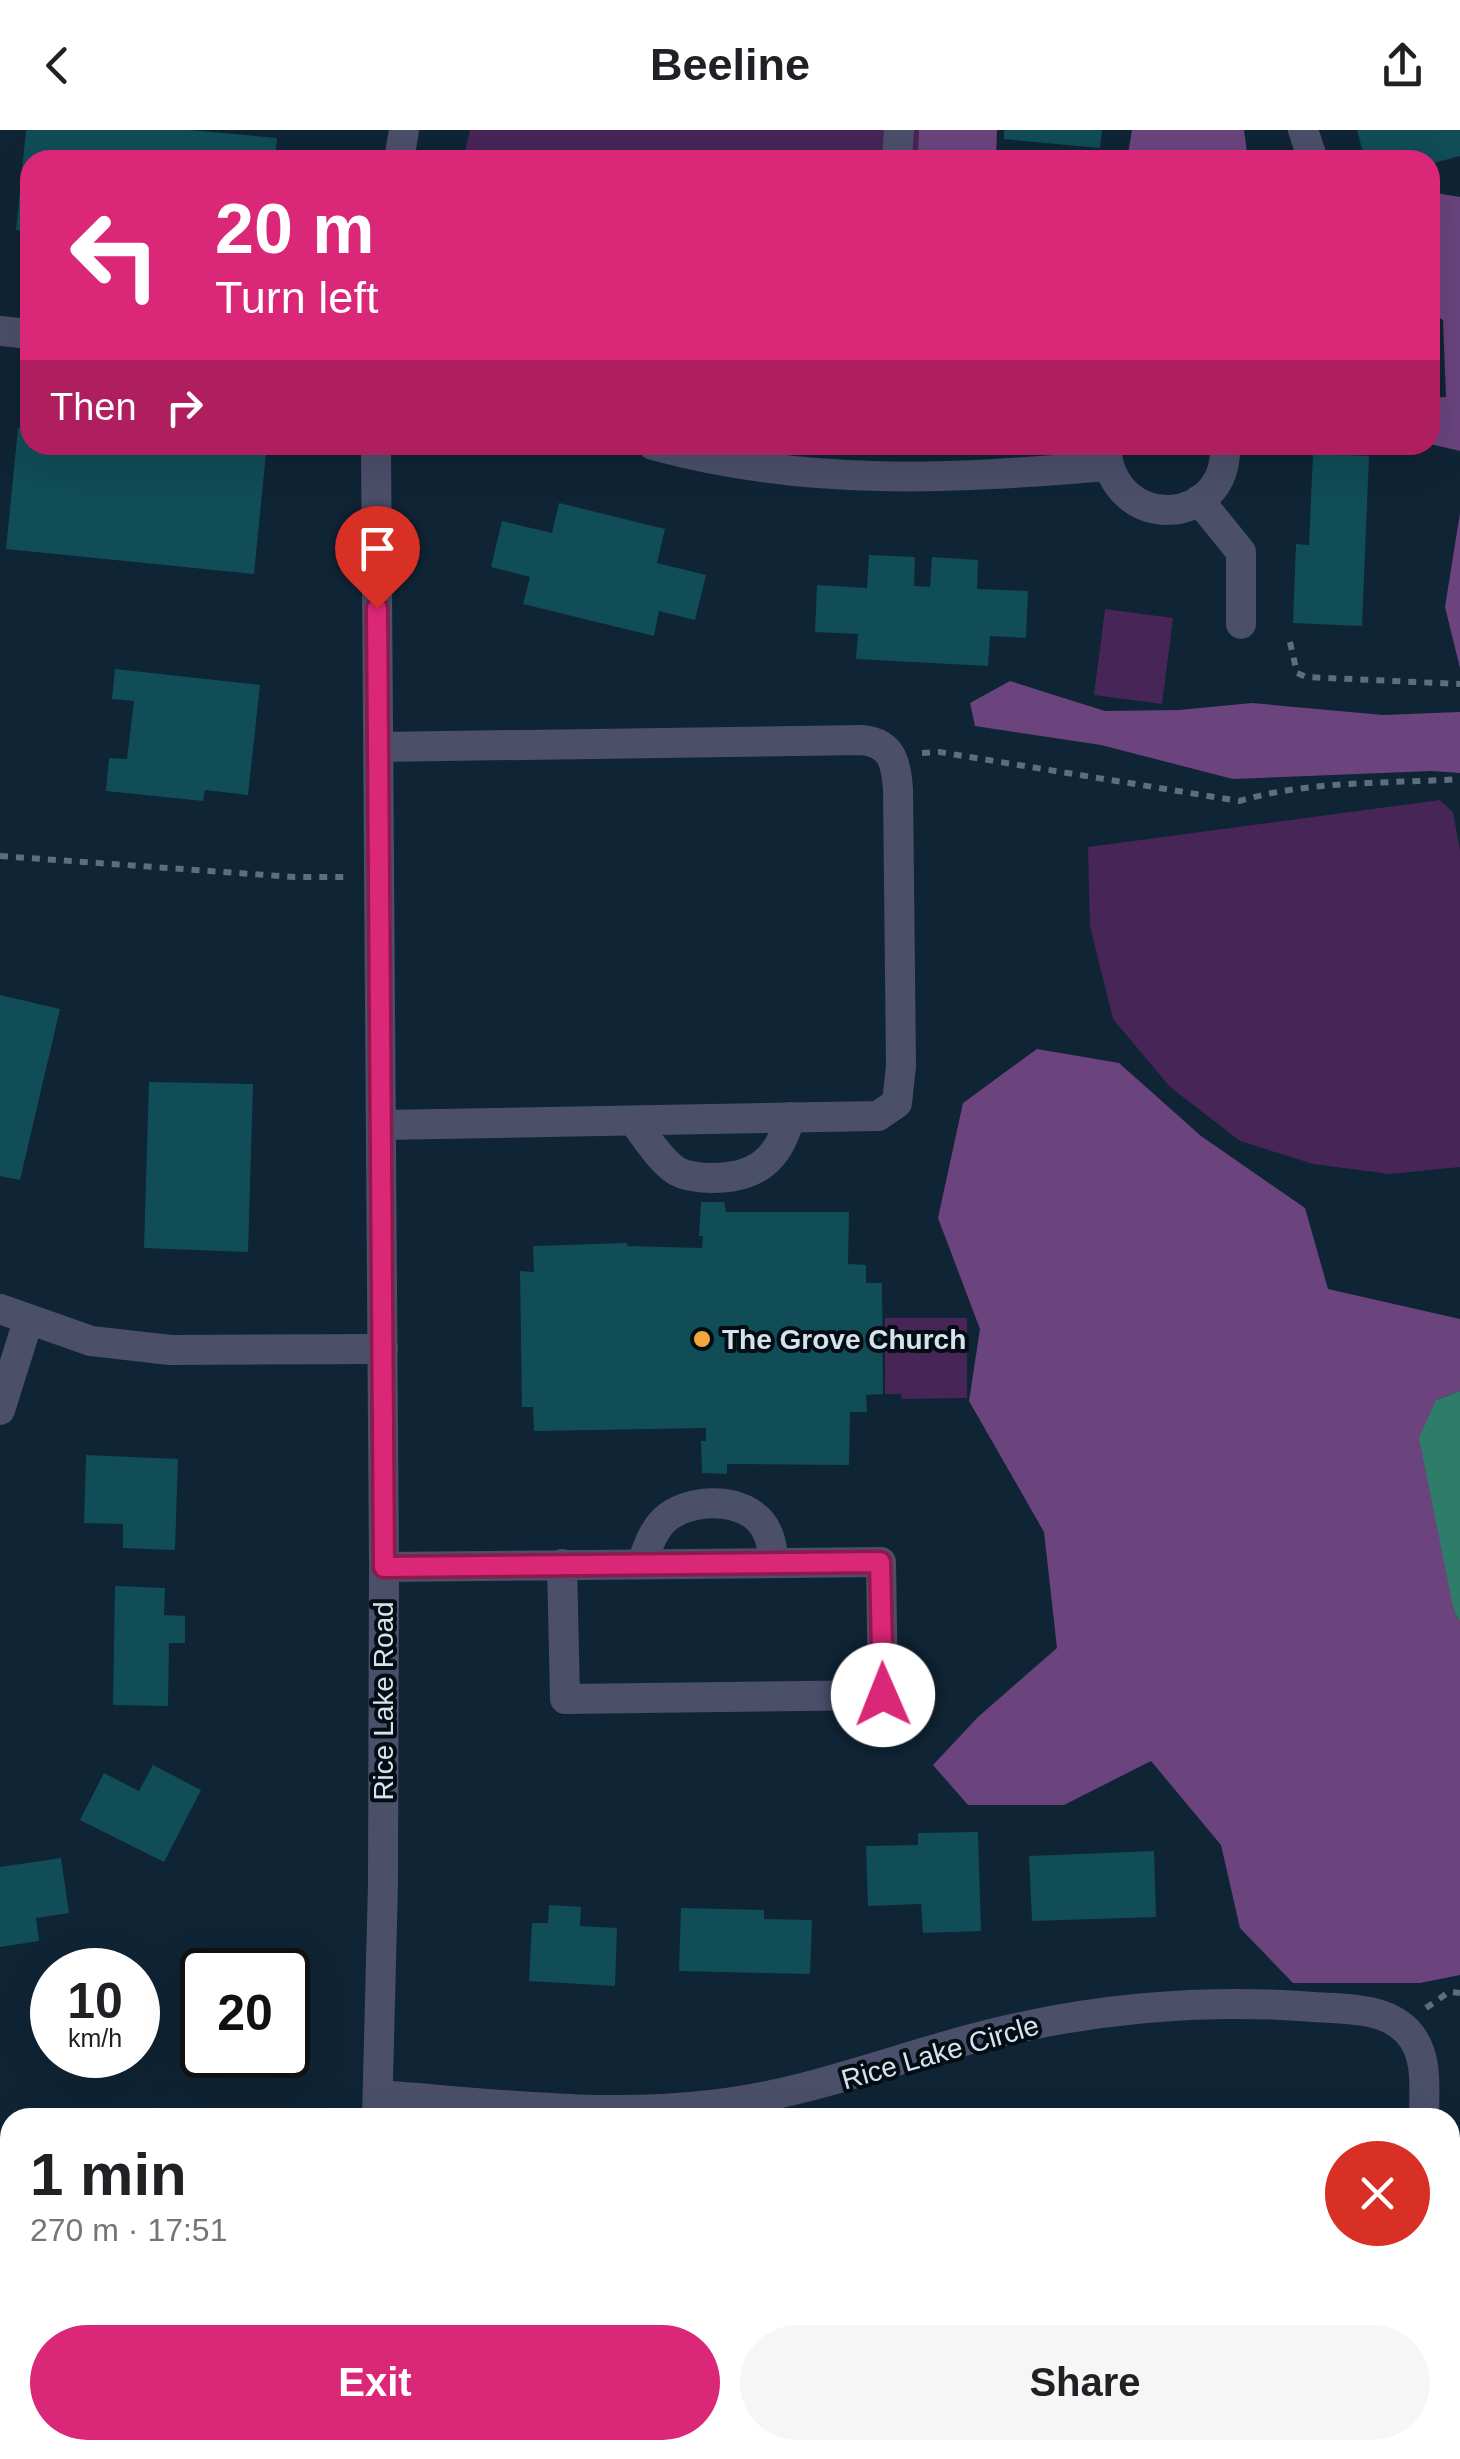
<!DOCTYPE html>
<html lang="en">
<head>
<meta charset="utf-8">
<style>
	:root { --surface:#fff; --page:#f6f6f6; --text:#202124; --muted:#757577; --accent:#db2777 }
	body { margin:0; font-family:Arial,sans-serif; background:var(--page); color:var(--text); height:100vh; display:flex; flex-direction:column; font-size:38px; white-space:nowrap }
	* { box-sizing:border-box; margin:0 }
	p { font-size:32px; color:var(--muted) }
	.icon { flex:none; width:55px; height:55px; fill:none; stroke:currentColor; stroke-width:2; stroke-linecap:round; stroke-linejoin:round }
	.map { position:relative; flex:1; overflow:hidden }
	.side { position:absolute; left:0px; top:1978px; width:1460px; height:352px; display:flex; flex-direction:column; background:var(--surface); border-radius:30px 30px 0 0; box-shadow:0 10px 40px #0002 }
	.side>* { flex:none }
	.top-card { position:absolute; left:20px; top:20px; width:1420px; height:305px; border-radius:30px; box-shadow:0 10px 40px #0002; background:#db2777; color:#fff; overflow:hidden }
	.speed { position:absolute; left:30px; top:1818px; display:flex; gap:20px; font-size:50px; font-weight:700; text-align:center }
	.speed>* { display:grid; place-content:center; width:130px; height:130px; border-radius:50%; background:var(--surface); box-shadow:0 10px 40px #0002; line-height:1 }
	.speed small { font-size:25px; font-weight:400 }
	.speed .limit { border:5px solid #111; border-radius:15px; background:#fff; color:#111 }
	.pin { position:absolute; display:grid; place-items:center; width:85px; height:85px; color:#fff; margin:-102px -42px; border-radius:50% 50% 50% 0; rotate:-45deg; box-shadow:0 0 10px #0007 }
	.pin .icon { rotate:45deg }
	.me { position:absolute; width:110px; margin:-55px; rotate:359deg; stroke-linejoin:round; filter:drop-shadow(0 0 8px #0008) }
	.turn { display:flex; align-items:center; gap:35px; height:210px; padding:0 30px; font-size:45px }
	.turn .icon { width:130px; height:130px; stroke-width:2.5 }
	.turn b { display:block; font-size:70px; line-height:85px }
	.then { display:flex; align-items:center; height:95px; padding:0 30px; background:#0003; gap:20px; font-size:38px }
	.round { display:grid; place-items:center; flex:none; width:105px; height:105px; border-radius:52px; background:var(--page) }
	.head { display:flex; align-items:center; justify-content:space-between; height:170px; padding:0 30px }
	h1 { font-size:60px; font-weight:800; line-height:75px }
	.primary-button { display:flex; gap:20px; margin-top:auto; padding:20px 30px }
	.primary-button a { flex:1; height:115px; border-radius:60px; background:var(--accent); color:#fff; font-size:40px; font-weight:800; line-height:115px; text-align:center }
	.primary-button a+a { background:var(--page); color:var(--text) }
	header { display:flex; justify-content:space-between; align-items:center; height:130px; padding:0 30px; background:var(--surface); font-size:45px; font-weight:800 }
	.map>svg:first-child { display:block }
</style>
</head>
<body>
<header><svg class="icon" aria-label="back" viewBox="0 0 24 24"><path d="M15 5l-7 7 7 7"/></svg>Beeline<svg class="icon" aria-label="share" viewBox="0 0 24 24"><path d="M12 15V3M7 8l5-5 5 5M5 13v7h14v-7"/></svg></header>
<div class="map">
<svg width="1460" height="2329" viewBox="0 0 1460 2329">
	<rect width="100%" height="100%" fill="#0f2435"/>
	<g fill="#472557">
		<polygon points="470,0 948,0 946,30 463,30"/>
		<polygon points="1105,479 1173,488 1162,574 1094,565"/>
		<polygon points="1440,670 1453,682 1460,721 1460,1037 1390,1044 1313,1034 1240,1011 1170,957 1113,889 1090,796 1088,717"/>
		<polygon points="885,1188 967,1188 967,1268 902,1269 901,1264 885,1264"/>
	</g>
	<g fill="#6b447e">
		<polygon points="919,0 997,0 996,30 918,30"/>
		<polygon points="1132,0 1244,0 1247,23 1275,30 1127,30"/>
		<polygon points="1430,62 1460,67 1460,321 1430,314 1430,268 1446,267 1443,190 1430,182"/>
		<polygon points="1460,383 1460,538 1445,477"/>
		<polygon points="1010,551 1105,581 1179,580 1252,573 1383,585 1460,582 1460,643 1432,641 1233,649 1101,615 975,596 970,573"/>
		<polygon points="1037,919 1119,933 1201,1006 1305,1078 1328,1159 1460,1189 1460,1261 1436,1270 1454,1481 1460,1492 1460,1845 1420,1853 1293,1853 1240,1798 1221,1715 1151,1631 1064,1675 968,1675 933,1635 978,1587 1057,1518 1044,1402 969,1271 980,1199 938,1088 963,973"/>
	</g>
	<polygon fill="#2e7c6a" points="1460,1261 1460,1492 1454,1481 1419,1308 1436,1270"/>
	<g fill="#104d57">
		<polygon points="26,0 190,0 277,8 275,30 30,30 30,101 16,100"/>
		<polygon points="1004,0 1102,0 1100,18 1004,9"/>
		<polygon points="1357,0 1460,0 1460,26 1430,34 1430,30 1389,30 1387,24 1365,30"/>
		<polygon points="18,298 30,299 30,315 186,315 266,323 254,444 6,419"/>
		<polygon points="1313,324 1369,326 1362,496 1293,493 1296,414 1309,415"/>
		<polygon points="559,373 665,399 657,433 706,445 695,490 659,481 654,506 523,474 530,447 491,437 502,391 552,403"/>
		<polygon points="869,425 915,427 914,456 930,457 932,427 978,430 977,459 1028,461 1026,508 990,506 988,536 856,529 858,504 815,502 817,455 867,458"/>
		<polygon points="115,539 260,555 248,665 205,660 203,671 106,661 109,628 127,629 134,571 112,569"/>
		<polygon points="0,865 60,879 20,1050 0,1046"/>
		<polygon points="149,952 253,954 248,1122 144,1118"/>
		<polygon points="701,1072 724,1072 726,1082 849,1082 848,1134 866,1135 866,1153 882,1153 883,1264 866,1265 867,1282 850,1282 849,1335 727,1334 727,1344 702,1343 701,1311 706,1311 706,1298 534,1301 533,1277 522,1277 520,1141 534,1142 533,1116 627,1113 627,1116 702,1118 703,1106 699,1106"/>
		<polygon points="86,1325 178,1329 175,1420 123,1418 123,1394 84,1393"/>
		<polygon points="115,1456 165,1458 164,1485 185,1486 185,1513 169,1513 168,1576 113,1575"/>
		<polygon points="153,1635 201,1660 164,1732 80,1690 104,1643 139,1661"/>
		<polygon points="978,1702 981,1801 923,1803 921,1774 868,1776 866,1716 918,1715 918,1703"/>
		<polygon points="1154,1721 1156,1787 1032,1791 1029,1726"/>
		<polygon points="61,1728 69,1783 36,1788 39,1811 0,1817 0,1737"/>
		<polygon points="549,1775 581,1777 580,1796 617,1798 615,1856 529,1851 532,1793 548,1793"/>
		<polygon points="681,1778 764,1780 764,1789 812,1790 810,1844 679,1841"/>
		<polygon points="0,2094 10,2103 10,2192 0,2183"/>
	</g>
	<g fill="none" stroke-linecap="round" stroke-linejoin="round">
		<g stroke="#5d6e7d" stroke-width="6" stroke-dasharray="8 8" stroke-linecap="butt">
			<polyline points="1290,512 1297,543 1306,547 1460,554"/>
			<path d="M922 623 939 622 1239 671C1312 650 1385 654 1460 649"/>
			<polyline points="0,726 294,747 346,747"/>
			<polyline points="1426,1878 1449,1862 1460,1863"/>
		</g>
		<g stroke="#4b4f6a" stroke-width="30">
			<polyline points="1303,0 1313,30"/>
			<polyline points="399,30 404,0"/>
			<polyline points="897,30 899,0"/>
			<polyline points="0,201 30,204"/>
			<polyline points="376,315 384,1437 383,1753 377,1988"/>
			<path d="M653 315C806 357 951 349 1107 336"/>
			<path d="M1106 318C1113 404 1229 398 1225 315"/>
			<polyline points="1199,370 1241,422 1241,494"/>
			<path d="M379 617 862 610C892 613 896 632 898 659L901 936 897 973 878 986 381 995"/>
			<path d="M634 992C646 1007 658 1028 675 1040 684 1046 701 1048 712 1048 756 1048 779 1030 790 987"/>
			<polyline points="0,1179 91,1211 170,1220 383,1219"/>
			<polyline points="0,1280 28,1191"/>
			<path d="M642 1433C648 1416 654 1397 669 1386 697 1366 752 1368 767 1402 772 1410 772 1423 774 1433"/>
			<path d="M384 1437C549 1434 715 1433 881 1432L883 1565 565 1569 562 1434"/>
			<path d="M378 1965C489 1973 601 1988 711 1975 806 1964 884 1932 975 1908 1084 1879 1201 1868 1314 1877 1344 1879 1384 1877 1407 1901 1429 1924 1424 1958 1424 1988"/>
			<polyline points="361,2329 361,2320"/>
		</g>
	</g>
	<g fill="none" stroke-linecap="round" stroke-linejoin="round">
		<defs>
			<polyline id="route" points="377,478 384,1437 880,1432 883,1565"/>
		</defs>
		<use href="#route" stroke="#8e194d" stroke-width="25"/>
		<use href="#route" stroke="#db2777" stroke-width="18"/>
	</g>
	<circle fill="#efa73e" stroke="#050d14" stroke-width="4" cx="702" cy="1209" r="10"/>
	<g text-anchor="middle" stroke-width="8" stroke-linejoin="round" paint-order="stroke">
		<g font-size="28" font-weight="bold" fill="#d6e3ee" stroke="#050d14" text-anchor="start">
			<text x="722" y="1219">The Grove Church</text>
		</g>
		<g font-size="28" fill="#d6e3ee" stroke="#050d14">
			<text transform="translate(383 1571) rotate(-90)" y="10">Rice Lake Road</text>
			<text transform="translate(940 1922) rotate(-16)" y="10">Rice Lake Circle</text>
		</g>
	</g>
</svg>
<div class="speed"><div>10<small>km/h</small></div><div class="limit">20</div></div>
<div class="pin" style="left:377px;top:478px;background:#d93025"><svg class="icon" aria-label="arrive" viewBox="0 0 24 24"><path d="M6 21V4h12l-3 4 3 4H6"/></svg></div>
<svg class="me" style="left:883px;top:1565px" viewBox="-20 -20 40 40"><circle r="19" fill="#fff"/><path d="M0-13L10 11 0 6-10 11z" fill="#db2777"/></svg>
<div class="top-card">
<div class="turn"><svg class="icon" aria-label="left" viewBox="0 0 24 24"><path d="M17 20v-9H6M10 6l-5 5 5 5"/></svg><div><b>20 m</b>Turn left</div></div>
<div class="then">Then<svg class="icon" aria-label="right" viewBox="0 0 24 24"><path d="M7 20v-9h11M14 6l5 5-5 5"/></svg></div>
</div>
<section class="side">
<div class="head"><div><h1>1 min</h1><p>270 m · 17:51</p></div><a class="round" style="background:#d93025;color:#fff"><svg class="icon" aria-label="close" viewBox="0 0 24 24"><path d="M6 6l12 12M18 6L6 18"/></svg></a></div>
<div class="primary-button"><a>Exit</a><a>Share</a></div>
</section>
</div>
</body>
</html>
